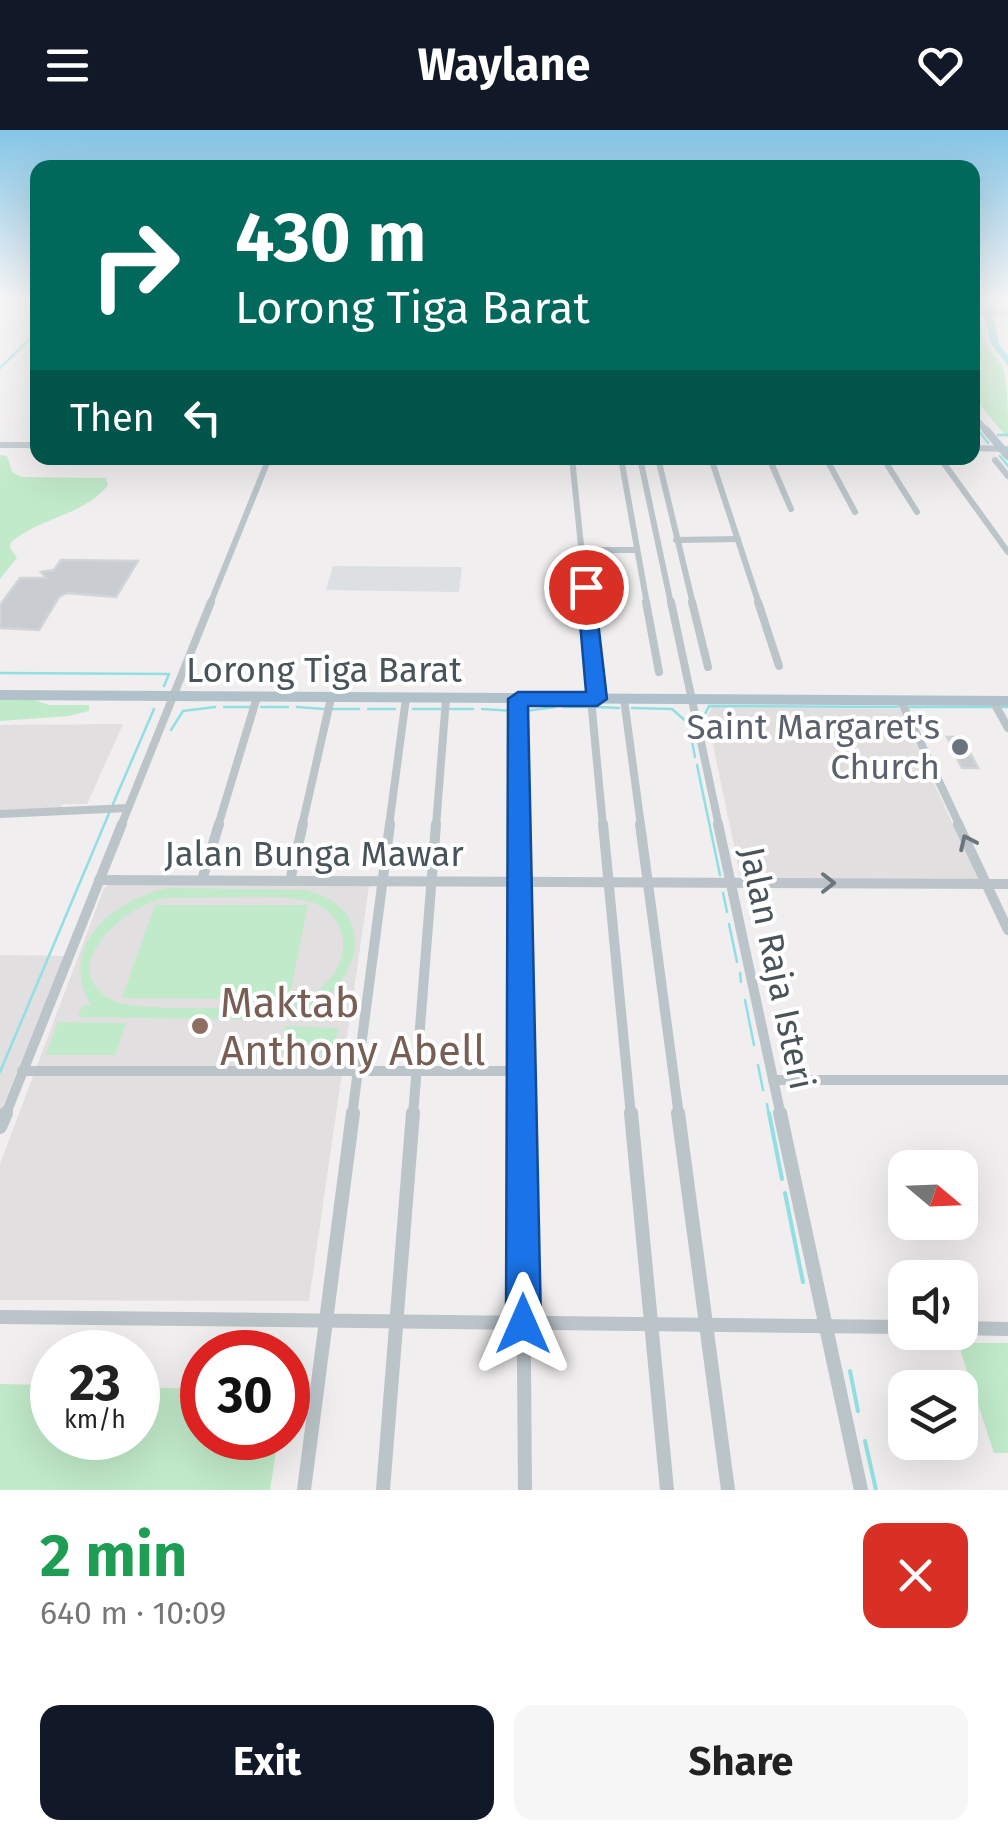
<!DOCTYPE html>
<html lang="en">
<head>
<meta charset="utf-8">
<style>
	:root { --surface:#fff; --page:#f6f6f6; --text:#222; --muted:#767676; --accent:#111827 }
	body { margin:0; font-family:"Fira Sans",sans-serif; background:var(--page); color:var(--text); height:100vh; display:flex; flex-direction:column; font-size:38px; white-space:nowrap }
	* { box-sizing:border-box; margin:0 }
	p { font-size:32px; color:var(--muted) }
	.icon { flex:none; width:55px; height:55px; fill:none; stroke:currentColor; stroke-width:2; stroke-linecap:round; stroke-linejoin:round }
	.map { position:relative; height:1360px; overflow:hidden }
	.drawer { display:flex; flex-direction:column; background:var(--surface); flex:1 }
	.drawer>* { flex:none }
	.hud { position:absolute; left:30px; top:30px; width:950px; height:305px; border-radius:20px; box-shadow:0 10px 40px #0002; background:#00695c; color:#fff; overflow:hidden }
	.needle { width:65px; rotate:109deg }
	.tools { position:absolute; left:888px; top:1020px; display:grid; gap:20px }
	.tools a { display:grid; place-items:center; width:90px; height:90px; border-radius:20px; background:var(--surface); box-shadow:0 10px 40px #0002; font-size:50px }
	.speed { position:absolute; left:30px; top:1200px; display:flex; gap:20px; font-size:50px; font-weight:700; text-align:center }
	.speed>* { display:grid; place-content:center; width:130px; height:130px; border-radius:50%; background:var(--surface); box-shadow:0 10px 40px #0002; line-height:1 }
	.speed small { font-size:25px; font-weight:400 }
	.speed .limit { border:15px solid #d22; background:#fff; color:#111 }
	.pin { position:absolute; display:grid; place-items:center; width:85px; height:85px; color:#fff; margin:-42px; border:5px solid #fff; border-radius:50%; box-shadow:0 2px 10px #0007 }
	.me { position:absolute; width:110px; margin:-55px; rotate:0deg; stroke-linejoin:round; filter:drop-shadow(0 0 8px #0008) }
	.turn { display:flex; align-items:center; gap:35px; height:210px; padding:0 40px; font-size:45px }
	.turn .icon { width:130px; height:130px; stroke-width:2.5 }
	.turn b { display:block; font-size:70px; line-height:85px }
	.then { display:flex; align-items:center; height:95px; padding:0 40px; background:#0003; gap:20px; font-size:38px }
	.round { display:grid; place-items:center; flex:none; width:105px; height:105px; border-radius:20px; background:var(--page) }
	.headline { display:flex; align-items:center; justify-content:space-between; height:170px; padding:0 40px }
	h1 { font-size:60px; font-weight:700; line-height:75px; color:#1e9e55 }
	.cta { display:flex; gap:20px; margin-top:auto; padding:20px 40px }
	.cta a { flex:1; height:115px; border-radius:20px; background:var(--accent); color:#fff; font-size:40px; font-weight:700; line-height:115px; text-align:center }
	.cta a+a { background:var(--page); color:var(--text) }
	header { display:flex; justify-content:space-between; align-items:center; height:130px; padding:0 40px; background:var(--accent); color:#fff; font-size:45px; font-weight:700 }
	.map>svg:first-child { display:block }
</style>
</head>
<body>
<header><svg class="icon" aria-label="menu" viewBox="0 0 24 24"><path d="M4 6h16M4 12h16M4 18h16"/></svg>Waylane<svg class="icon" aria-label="heart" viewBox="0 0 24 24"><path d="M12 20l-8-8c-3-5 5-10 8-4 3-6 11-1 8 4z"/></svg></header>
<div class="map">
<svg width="1008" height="1360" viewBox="0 0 1008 1360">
	<rect width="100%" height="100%" fill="#f0eeee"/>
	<g fill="#e1dfdf">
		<polygon points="712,577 900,579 978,749 741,749 707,586"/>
		<polygon points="123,594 87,674 63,674 59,681 0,681 0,595"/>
		<polygon points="110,754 369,756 309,1171 0,1170 0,1034 104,758"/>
		<polygon points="0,825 64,826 0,983"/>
	</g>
	<polygon fill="#dde0e2" points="333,436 462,437 459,462 326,460"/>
	<g fill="#c0eac9" fill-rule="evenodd">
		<path d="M973 186 982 196C981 215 997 224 1004 240 1008 260 1008 286 1008 308L973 267Z"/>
		<path d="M0 325 7 326 12 342 21 347 106 348 108 355C83 386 43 386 11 412L10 418 17 428 0 449Z"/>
		<polygon points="29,568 49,575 89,575 89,581 68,586 0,591 0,570"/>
		<path d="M167 758 305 760C330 766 353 780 355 809 357 843 324 879 292 887 271 893 245 889 223 889 175 888 126 888 78 887L82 876 91 875C57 816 112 771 167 758ZM166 768C210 769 260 763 304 770 333 775 351 805 340 832 333 849 319 862 303 869 280 880 136 882 114 871 52 841 123 775 166 768Z"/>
		<polygon points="155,775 308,775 289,869 122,868"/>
		<polygon points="58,892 126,893 115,925 46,925"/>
		<polygon points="285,896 338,898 333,924 279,923"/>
		<polygon points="958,1213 1008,1213 1008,1323 994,1323"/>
		<polygon points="0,1254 52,1255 52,1308 138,1308 138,1257 202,1259 202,1308 278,1308 270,1360 0,1360"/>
	</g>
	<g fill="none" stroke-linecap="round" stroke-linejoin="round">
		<g stroke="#91dfe2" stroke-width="2.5">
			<polyline points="0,238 38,201"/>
			<polyline points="972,292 988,313"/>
			<polyline points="998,305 1008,305"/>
			<polyline points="1000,326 1008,336"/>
			<polyline points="0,543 169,544 164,556"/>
			<polyline points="224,577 250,577"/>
			<polyline points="261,577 288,577"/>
			<polyline points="297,577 324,579"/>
			<polyline points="564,577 587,577"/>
			<polyline points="597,577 619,578"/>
			<polyline points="909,577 992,577"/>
			<polyline points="1002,577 1008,577"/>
			<polyline points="632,578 672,579 688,593"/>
			<polyline points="333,579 359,579"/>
			<polyline points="368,579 395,579"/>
			<polyline points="413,579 440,579"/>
			<polyline points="450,579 473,579"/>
			<polyline points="482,579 514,581"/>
			<polyline points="525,581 555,577"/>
			<polyline points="706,593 704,586 709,576 898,577"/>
			<polyline points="171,600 183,581 215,577"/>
			<polyline points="690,600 695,627"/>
			<polyline points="697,635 720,745"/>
			<polyline points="113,674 154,579"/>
			<polyline points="723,763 727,782"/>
			<polyline points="729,794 737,832"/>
			<polyline points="740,843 741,852"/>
			<polyline points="745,870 754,915"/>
			<polyline points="758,935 763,960"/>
			<polyline points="0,942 110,681"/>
			<polyline points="767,974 769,986"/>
		</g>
		<g stroke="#91dfe2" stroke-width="4">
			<polyline points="769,983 782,1049"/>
			<polyline points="785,1063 803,1152"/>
			<polyline points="850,1241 858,1281"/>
			<polyline points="865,1311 876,1360"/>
		</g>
		<polygon fill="#91dfe2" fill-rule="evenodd" points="990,170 998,170 992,181 999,214 1008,226 1008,236 991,214 984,181"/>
	</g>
	<g fill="#c9ccd0" stroke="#d2d5d8" stroke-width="2.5">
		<polygon points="61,430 138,431 116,467 67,463 59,467 39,500 0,498 0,475 20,448 46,448 41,442 54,440"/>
		<polygon points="947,607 962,607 978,638 962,638"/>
	</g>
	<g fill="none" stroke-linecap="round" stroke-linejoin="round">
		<polyline stroke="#bac4c9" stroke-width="5" points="972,183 1008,183"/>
		<g stroke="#bac4c9" stroke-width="6">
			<polyline points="0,315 38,315"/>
			<polyline points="972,318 1008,319"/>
			<polyline points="572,328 587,474"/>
			<polyline points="621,328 647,474"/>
			<polyline points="640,328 671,474"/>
			<polyline points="658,328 693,474"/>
			<polyline points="711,328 759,474"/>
			<polyline points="769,328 791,379"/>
			<polyline points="826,328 855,382"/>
			<polyline points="883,328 917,382"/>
			<polyline points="940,328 1008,422"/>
			<polyline points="995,330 1008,346"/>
			<polyline points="676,410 738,409"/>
			<polyline points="582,420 637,420"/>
			<polyline points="210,474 269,328"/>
		</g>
		<g stroke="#bac4c9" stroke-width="8">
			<polyline points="587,472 597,569"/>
			<polyline points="646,472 659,542"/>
			<polyline points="671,472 719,696"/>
			<polyline points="692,472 708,537"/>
			<polyline points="758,472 779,536"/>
			<polyline points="518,569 519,696"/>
			<polyline points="591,569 603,696"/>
			<polyline points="624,569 641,696"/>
			<polyline points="901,571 960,696"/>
			<polyline points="993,571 1008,598"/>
			<polyline points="0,684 128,678"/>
			<polyline points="121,696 211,472"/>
			<polyline points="218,696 257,567"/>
			<polyline points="302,696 331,568"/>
			<polyline points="389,696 406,568"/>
			<polyline points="436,696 446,569"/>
		</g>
		<g stroke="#bac4c9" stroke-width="10">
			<polyline points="519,694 522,986"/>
			<polyline points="603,694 631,986"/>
			<polyline points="640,694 679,986"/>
			<polyline points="718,694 781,986"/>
			<polyline points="958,694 1008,800"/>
			<polyline points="99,750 1008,754"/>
			<polyline points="202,750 219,694"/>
			<polyline points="290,751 303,694"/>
			<polyline points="22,941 521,941"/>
			<polyline points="773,950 1008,950"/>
			<polyline points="5,986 122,694"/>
			<polyline points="352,986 390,694"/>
			<polyline points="413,986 436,694"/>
		</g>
		<g stroke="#bac4c9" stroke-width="14">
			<polyline points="522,983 525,1360"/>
			<polyline points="631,983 667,1360"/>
			<polyline points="678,983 728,1360"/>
			<polyline points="780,983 861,1360"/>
			<polyline points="0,997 6,983"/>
			<polyline points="0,1187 905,1197"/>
			<polyline points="960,1198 1008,1199"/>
			<polyline points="304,1360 353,983"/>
			<polyline points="383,1360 413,983"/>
		</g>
		<polyline stroke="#b0c1ca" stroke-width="6" points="972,284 988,303"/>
		<polyline stroke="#b0c1ca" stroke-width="8" points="986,300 1008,326"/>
		<polyline stroke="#b0c1ca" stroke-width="10" points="0,565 1008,571"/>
	</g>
	<defs><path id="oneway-chevron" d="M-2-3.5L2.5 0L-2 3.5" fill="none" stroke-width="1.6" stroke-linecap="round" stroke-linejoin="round" transform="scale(2.5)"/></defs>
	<g stroke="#6a767b">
		<use href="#oneway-chevron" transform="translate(967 712) rotate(-115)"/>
		<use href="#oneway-chevron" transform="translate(828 753)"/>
	</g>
	<linearGradient id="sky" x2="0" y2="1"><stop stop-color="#85c5e6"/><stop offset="0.47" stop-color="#f8f7f7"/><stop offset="1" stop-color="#f8f7f7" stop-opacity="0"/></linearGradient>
	<rect width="1008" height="360" fill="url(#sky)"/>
	<polygon fill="#1a73e8" stroke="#114b97" stroke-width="2.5" points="586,452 594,457 607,569 597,576 528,576 541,1194 536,1206 523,1212 511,1206 506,1194 508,569 518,562 586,562 577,457"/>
	<circle fill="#6b7280" stroke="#fff" stroke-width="4" cx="960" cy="617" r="10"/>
	<circle fill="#8d6e63" stroke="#fff" stroke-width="4" cx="200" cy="896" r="10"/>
	<g text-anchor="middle" stroke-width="8" stroke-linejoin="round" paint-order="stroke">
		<g font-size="35" fill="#485459" stroke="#fff">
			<text x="324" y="552">Lorong Tiga Barat</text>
			<text x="314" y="736">Jalan Bunga Mawar</text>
			<text transform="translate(777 838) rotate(78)" y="12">Jalan Raja Isteri</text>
		</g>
		<g font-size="35" fill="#5b616d" stroke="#fff" text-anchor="end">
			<text x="940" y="609">Saint Margaret's<tspan x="940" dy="40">Church</tspan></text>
		</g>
		<g font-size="42" fill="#785e54" stroke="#fff" text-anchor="start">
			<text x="220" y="887">Maktab<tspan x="220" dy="48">Anthony Abell</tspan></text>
		</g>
	</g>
</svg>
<div class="tools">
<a><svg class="needle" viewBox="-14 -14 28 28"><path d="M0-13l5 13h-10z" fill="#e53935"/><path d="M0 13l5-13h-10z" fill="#767676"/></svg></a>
<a><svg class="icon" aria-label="sound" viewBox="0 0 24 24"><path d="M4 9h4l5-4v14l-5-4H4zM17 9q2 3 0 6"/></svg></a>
<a><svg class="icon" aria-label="layers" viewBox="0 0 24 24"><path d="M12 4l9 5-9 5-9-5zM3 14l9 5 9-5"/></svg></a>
</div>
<div class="speed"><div>23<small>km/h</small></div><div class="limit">30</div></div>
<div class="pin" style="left:586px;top:457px;background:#d93025"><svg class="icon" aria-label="arrive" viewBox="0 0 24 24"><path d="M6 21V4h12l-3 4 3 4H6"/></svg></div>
<svg class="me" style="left:523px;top:1194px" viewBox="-20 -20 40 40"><path d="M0-17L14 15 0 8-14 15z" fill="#1a73e8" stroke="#fff" stroke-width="4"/></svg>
<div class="hud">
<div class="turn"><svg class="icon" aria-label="right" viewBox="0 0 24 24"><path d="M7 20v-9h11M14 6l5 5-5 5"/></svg><div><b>430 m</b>Lorong Tiga Barat</div></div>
<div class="then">Then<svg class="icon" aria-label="left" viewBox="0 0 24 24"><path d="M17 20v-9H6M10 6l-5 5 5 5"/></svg></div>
</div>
</div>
<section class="drawer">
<div class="headline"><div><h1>2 min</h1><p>640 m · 10:09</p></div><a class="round" style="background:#d93025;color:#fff"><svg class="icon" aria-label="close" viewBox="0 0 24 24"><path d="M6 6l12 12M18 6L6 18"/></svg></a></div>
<div class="cta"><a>Exit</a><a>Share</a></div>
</section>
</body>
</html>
